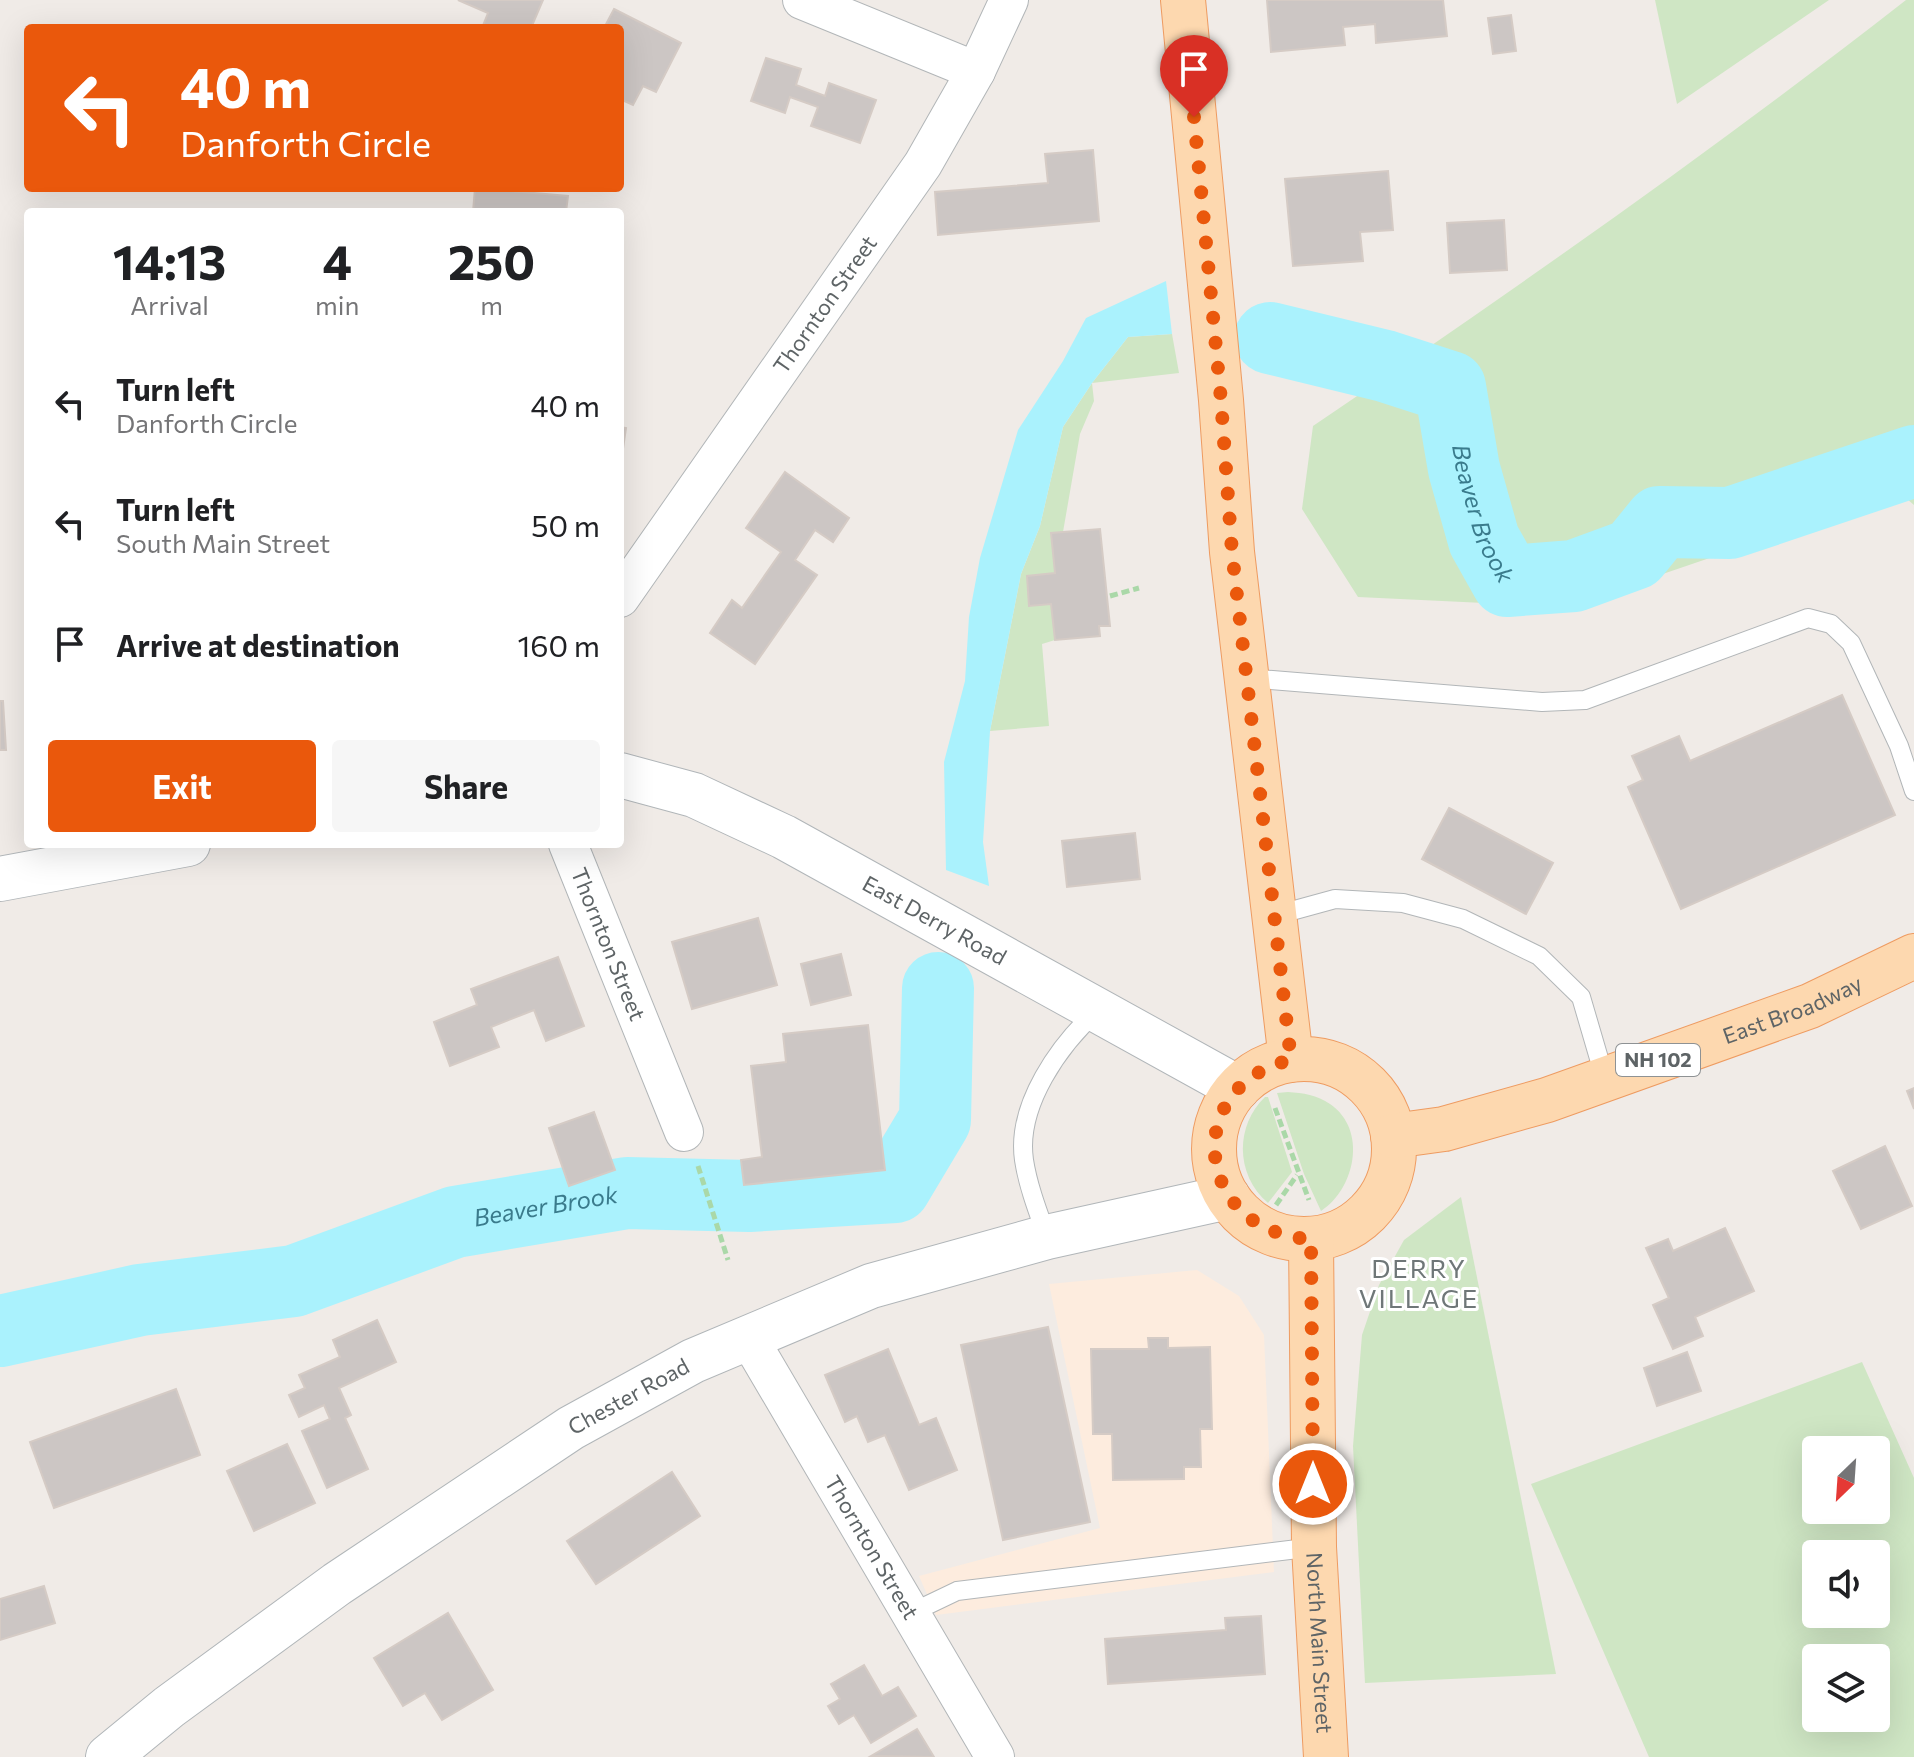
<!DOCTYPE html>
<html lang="en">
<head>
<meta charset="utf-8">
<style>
	:root { --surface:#fff; --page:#f6f6f6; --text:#202124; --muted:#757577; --accent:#ea580c }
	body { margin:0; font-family:Commissioner,sans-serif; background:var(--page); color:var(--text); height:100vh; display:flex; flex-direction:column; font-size:30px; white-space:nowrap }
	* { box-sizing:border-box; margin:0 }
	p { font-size:26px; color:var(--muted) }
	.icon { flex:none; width:44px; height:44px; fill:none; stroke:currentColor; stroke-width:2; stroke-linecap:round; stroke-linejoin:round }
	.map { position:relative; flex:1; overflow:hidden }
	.side { position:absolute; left:24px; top:208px; width:600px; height:640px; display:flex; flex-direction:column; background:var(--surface); border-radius:8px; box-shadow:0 8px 32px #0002 }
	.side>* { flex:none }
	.guide { position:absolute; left:24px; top:24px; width:600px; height:168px; border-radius:8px; box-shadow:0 8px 32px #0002; background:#ea580c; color:#fff; overflow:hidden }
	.needle { width:52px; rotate:205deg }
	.buttons { position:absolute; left:1802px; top:1436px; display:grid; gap:16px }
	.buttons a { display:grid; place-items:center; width:88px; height:88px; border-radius:8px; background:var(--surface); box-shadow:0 8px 32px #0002; font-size:40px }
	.pin { position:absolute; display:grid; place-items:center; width:68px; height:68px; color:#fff; margin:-82px -34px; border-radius:50% 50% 50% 0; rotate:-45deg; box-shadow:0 0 8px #0007 }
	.pin .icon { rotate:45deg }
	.me { position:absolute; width:88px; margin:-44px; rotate:0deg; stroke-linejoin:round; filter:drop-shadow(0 0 6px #0008) }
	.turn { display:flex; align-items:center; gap:28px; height:168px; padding:0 24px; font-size:36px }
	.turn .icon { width:104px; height:104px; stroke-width:2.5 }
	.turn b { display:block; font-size:56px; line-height:68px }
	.eta { display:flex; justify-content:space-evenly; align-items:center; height:136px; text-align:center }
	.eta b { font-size:48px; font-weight:700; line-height:56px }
	.button { display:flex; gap:16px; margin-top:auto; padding:16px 24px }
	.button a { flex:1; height:92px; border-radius:8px; background:var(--accent); color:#fff; font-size:32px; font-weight:700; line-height:92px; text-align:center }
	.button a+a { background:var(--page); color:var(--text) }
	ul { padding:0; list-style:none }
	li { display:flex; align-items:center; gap:24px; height:120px; padding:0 24px }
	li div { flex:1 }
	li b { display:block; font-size:30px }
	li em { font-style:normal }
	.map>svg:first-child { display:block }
</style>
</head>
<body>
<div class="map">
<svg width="1914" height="1757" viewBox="0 0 1914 1757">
	<rect width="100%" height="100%" fill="#f0ebe7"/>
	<polygon fill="#fdecde" points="1197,1270 1239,1296 1264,1335 1274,1572 936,1615 919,1576 1100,1528 1049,1284"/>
	<g fill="#cfe6c4" fill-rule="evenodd">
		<polygon points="1655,0 1829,0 1677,104"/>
		<path d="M1906 0H1914V505L1900 493 1566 607 1358 597 1302 509 1313 426C1514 290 1714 150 1906 0Z"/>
		<polygon points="1172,334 1179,373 1092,383 1094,401 1080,434 1063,532 1051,534 1055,573 1027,576 1029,606 1051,604 1055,640 1042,644 1049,726 990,731 1021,574 1040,526 1063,427 1092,383 1128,337"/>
		<path d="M1288 1092C1303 1093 1317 1095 1330 1104 1368 1130 1355 1189 1321 1211L1304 1174 1277 1093Z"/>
		<path d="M1265 1097H1268L1292 1172 1268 1203C1236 1176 1234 1127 1265 1097Z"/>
		<polygon points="1461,1197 1556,1674 1365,1683 1353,1446 1362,1335 1379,1285 1404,1240"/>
		<path d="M1862 1362 1914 1478V1757H1649L1531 1484ZM1816 1450H1876V1510H1816ZM1876 1554V1614H1816V1554ZM1876 1658V1718H1816V1658Z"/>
	</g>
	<polygon fill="#aaf2fd" points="1166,281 1172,334 1128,337 1092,383 1063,427 1040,526 1021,574 990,731 983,842 989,886 946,870 944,762 965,681 969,617 980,558 1018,430 1063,361 1086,318"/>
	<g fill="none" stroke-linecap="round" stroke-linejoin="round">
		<g stroke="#aaf2fd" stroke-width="72">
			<path id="s1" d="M1270 338 1385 366 1450 387 1464 469 1484 540 1507 581 1574 576 1634 554 1660 522 1730 523 1914 461"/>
			<path id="s2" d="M0 1331 140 1300 294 1281 455 1222 627 1193 749 1196 895 1187 935 1120 938 988"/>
		</g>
	</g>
	<g fill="#ccc6c4" stroke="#d5cbc5" stroke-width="2">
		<polygon points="458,0 543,0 531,28 482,28 488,13"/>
		<polygon points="1267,0 1443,0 1447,36 1376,43 1375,24 1343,27 1345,45 1271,52"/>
		<polygon points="614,9 681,43 656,92 643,86 633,105 620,99 620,28 604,28"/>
		<polygon points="1511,15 1516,51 1493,54 1488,18"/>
		<polygon points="766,58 801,69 796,85 825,96 829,83 876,100 860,143 811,126 818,107 790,97 785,113 751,101"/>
		<polygon points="1093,150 1099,221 938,235 935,192 1048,183 1045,154"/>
		<polygon points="1388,171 1393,230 1360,232 1363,261 1293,266 1285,179"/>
		<polygon points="475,188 568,196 566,212 473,212"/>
		<polygon points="1504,220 1507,270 1450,273 1447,223"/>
		<polygon points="620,427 626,428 620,469"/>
		<polygon points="785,472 849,518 833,542 815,530 795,560 817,575 755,664 710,633 732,600 742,608 781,552 746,528"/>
		<polygon points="1100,529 1110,626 1099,626 1100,636 1055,640 1051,604 1029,606 1027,576 1055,573 1051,533"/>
		<polygon points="1842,695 1895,815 1681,909 1628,787 1643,780 1632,756 1679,736 1690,761"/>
		<polygon points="0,701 3,701 6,750 0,750"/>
		<polygon points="1449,808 1553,863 1526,914 1422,859"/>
		<polygon points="1135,833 1140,879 1067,887 1062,841"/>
		<polygon points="758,918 777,985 692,1009 672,942"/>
		<polygon points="841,954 851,995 811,1005 801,964"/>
		<polygon points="558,957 584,1026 546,1041 534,1010 491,1027 499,1047 450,1066 434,1022 477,1005 471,989"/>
		<polygon points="868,1025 885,1170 744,1185 741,1160 762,1157 751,1066 786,1062 783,1034"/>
		<polygon points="1914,1088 1914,1109 1907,1091"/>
		<polygon points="594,1112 615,1170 569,1186 549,1128"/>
		<polygon points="1885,1146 1912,1206 1861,1229 1833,1171"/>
		<polygon points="1725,1228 1754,1291 1695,1317 1703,1336 1673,1349 1653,1305 1669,1298 1646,1248 1668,1239 1673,1251"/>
		<polygon points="377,1320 396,1362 339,1388 351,1415 345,1418 368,1469 327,1488 302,1431 330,1419 324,1405 299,1417 289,1395 305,1388 299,1375 340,1357 333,1340"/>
		<polygon points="1048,1327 1090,1522 1003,1540 961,1345"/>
		<polygon points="1148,1338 1168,1338 1168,1348 1210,1347 1212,1429 1200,1429 1201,1467 1184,1467 1184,1479 1113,1480 1112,1434 1093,1434 1091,1349 1149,1349"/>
		<polygon points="888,1349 919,1425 936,1418 957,1470 909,1490 885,1435 868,1442 857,1416 845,1422 825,1375"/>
		<polygon points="1687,1352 1701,1391 1657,1406 1644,1368"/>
		<polygon points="176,1389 200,1455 54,1508 30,1442"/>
		<polygon points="287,1444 315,1503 254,1531 227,1471"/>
		<polygon points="672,1472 700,1516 596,1584 567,1541"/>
		<polygon points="44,1586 55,1623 0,1640 0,1599"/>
		<polygon points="448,1613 493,1690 442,1720 425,1693 403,1706 374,1658"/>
		<polygon points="1261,1616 1265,1674 1108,1684 1105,1639 1226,1630 1225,1618"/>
		<polygon points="864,1665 882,1696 898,1687 916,1716 871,1743 854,1715 839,1724 828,1706 840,1699 831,1684"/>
		<polygon points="917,1729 934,1757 871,1756"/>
	</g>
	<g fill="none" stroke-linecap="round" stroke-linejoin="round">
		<defs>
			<g id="lane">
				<polyline points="1247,678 1542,702 1585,700 1808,618 1831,624 1851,643 1899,746 1914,791"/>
				<polyline points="1273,916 1335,899 1403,903 1463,919 1539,956 1581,997 1605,1079"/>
				<path d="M1047 1237C1038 1212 1028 1186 1024 1160 1016 1105 1060 1044 1098 1010"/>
				<polyline points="911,1613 957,1591 1314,1547"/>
			</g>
			<g id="street">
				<polyline points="802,0 976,71"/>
				<path id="s3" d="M620 598 923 164 976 71 1009 0"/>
				<path id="s4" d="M568 844 684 1132"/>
				<path id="s5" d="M748 1337 995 1757"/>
			</g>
			<g id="secondary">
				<path id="s6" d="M620 775 694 795 784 837 1238 1088"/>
				<polyline points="0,879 188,844"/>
				<path id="s7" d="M108 1757 169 1707 337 1584 571 1428 693 1361 871 1286 1047 1237 1228 1197"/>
			</g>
			<g id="primary">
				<polyline points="1183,0 1221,400 1232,552 1291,1060"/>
				<circle cx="1304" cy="1149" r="90"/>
				<path id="s8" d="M1393 1136 1444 1129 1547 1100 1810 1006 1914 956"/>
				<path id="s9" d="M1311 1239 1314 1547 1326 1757"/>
			</g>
		</defs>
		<use href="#lane" stroke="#b2b6b8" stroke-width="20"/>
		<use href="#street" stroke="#b2b6b8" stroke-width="40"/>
		<use href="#secondary" stroke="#b1b6b9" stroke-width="46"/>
		<use href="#primary" stroke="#ee9b61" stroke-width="46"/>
		<g stroke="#aad8a8" stroke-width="5" stroke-dasharray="8 4" stroke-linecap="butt">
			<polyline points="1110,596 1139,588"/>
			<polyline points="1275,1108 1309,1200"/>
			<polyline points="698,1166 728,1260"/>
			<polyline points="1276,1205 1297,1175"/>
		</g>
		<use href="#lane" stroke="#fff" stroke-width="18"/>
		<use href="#street" stroke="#fff" stroke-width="38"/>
		<use href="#secondary" stroke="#fff" stroke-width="44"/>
		<use href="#primary" stroke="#fdd8af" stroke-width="44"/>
	</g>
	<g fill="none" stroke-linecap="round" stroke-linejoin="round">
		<path stroke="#ea580c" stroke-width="14" stroke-dasharray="0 25.2" d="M1194 117 1221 400 1232 552 1291 1060C1179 1086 1194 1233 1311 1239L1313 1484"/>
	</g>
	<g text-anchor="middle" stroke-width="6" stroke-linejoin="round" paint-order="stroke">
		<rect fill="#fff" stroke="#8e9294" stroke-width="2" x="1616" y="1044" width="84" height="32" rx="6"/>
		<g font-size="20" font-weight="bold" fill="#5e6466">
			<text x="1658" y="1067">NH 102</text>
		</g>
		<g font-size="22" fill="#5e6466" stroke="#fff">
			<text dy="8" stroke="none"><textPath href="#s3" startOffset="358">Thornton Street</textPath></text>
			<text dy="8" stroke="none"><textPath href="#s6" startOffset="348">East Derry Road</textPath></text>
			<text dy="8" stroke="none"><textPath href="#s4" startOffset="108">Thornton Street</textPath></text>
			<text dy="8" stroke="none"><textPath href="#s8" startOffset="420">East Broadway</textPath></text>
			<text dy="8" stroke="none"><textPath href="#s7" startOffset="634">Chester Road</textPath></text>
			<text dy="8" stroke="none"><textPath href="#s5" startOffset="244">Thornton Street</textPath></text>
			<text dy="8" stroke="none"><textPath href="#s9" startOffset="404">North Main Street</textPath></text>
		</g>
		<g font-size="24" font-style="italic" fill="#3a7b8c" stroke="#fff">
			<text dy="8" stroke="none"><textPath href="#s1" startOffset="318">Beaver Brook</textPath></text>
			<text dy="8" stroke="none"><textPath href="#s2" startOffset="562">Beaver Brook</textPath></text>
		</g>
		<g font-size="26" letter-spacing="2" fill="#6f7778" stroke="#fff">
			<text x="1419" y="1278">DERRY<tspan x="1419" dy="30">VILLAGE</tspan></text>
		</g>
	</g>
</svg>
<div class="buttons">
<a><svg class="needle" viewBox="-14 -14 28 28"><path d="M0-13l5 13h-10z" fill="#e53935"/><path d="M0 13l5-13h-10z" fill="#757577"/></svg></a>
<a><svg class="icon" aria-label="sound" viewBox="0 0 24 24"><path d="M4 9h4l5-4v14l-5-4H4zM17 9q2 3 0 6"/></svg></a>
<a><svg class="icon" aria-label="layers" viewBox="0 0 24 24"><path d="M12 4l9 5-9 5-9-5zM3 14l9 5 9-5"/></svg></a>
</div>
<div class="pin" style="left:1194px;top:117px;background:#d93025"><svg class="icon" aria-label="arrive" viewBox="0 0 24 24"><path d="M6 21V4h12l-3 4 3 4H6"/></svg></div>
<svg class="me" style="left:1313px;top:1484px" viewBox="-20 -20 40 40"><circle r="17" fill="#ea580c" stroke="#fff" stroke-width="3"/><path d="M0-11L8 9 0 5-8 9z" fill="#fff"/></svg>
<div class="guide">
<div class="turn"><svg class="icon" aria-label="left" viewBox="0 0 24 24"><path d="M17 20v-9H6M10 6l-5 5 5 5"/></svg><div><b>40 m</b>Danforth Circle</div></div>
</div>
<section class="side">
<div class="eta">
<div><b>14:13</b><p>Arrival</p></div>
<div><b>4</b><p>min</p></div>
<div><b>250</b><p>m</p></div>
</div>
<ul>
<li><svg class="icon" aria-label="left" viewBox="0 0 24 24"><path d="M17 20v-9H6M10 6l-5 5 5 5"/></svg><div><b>Turn left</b><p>Danforth Circle</p></div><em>40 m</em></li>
<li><svg class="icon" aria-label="left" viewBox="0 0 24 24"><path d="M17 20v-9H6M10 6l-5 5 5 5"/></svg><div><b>Turn left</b><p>South Main Street</p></div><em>50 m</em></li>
<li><svg class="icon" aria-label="arrive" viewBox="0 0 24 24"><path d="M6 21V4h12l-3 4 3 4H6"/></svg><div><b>Arrive at destination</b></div><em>160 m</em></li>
</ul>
<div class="button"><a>Exit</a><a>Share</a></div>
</section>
</div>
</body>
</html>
